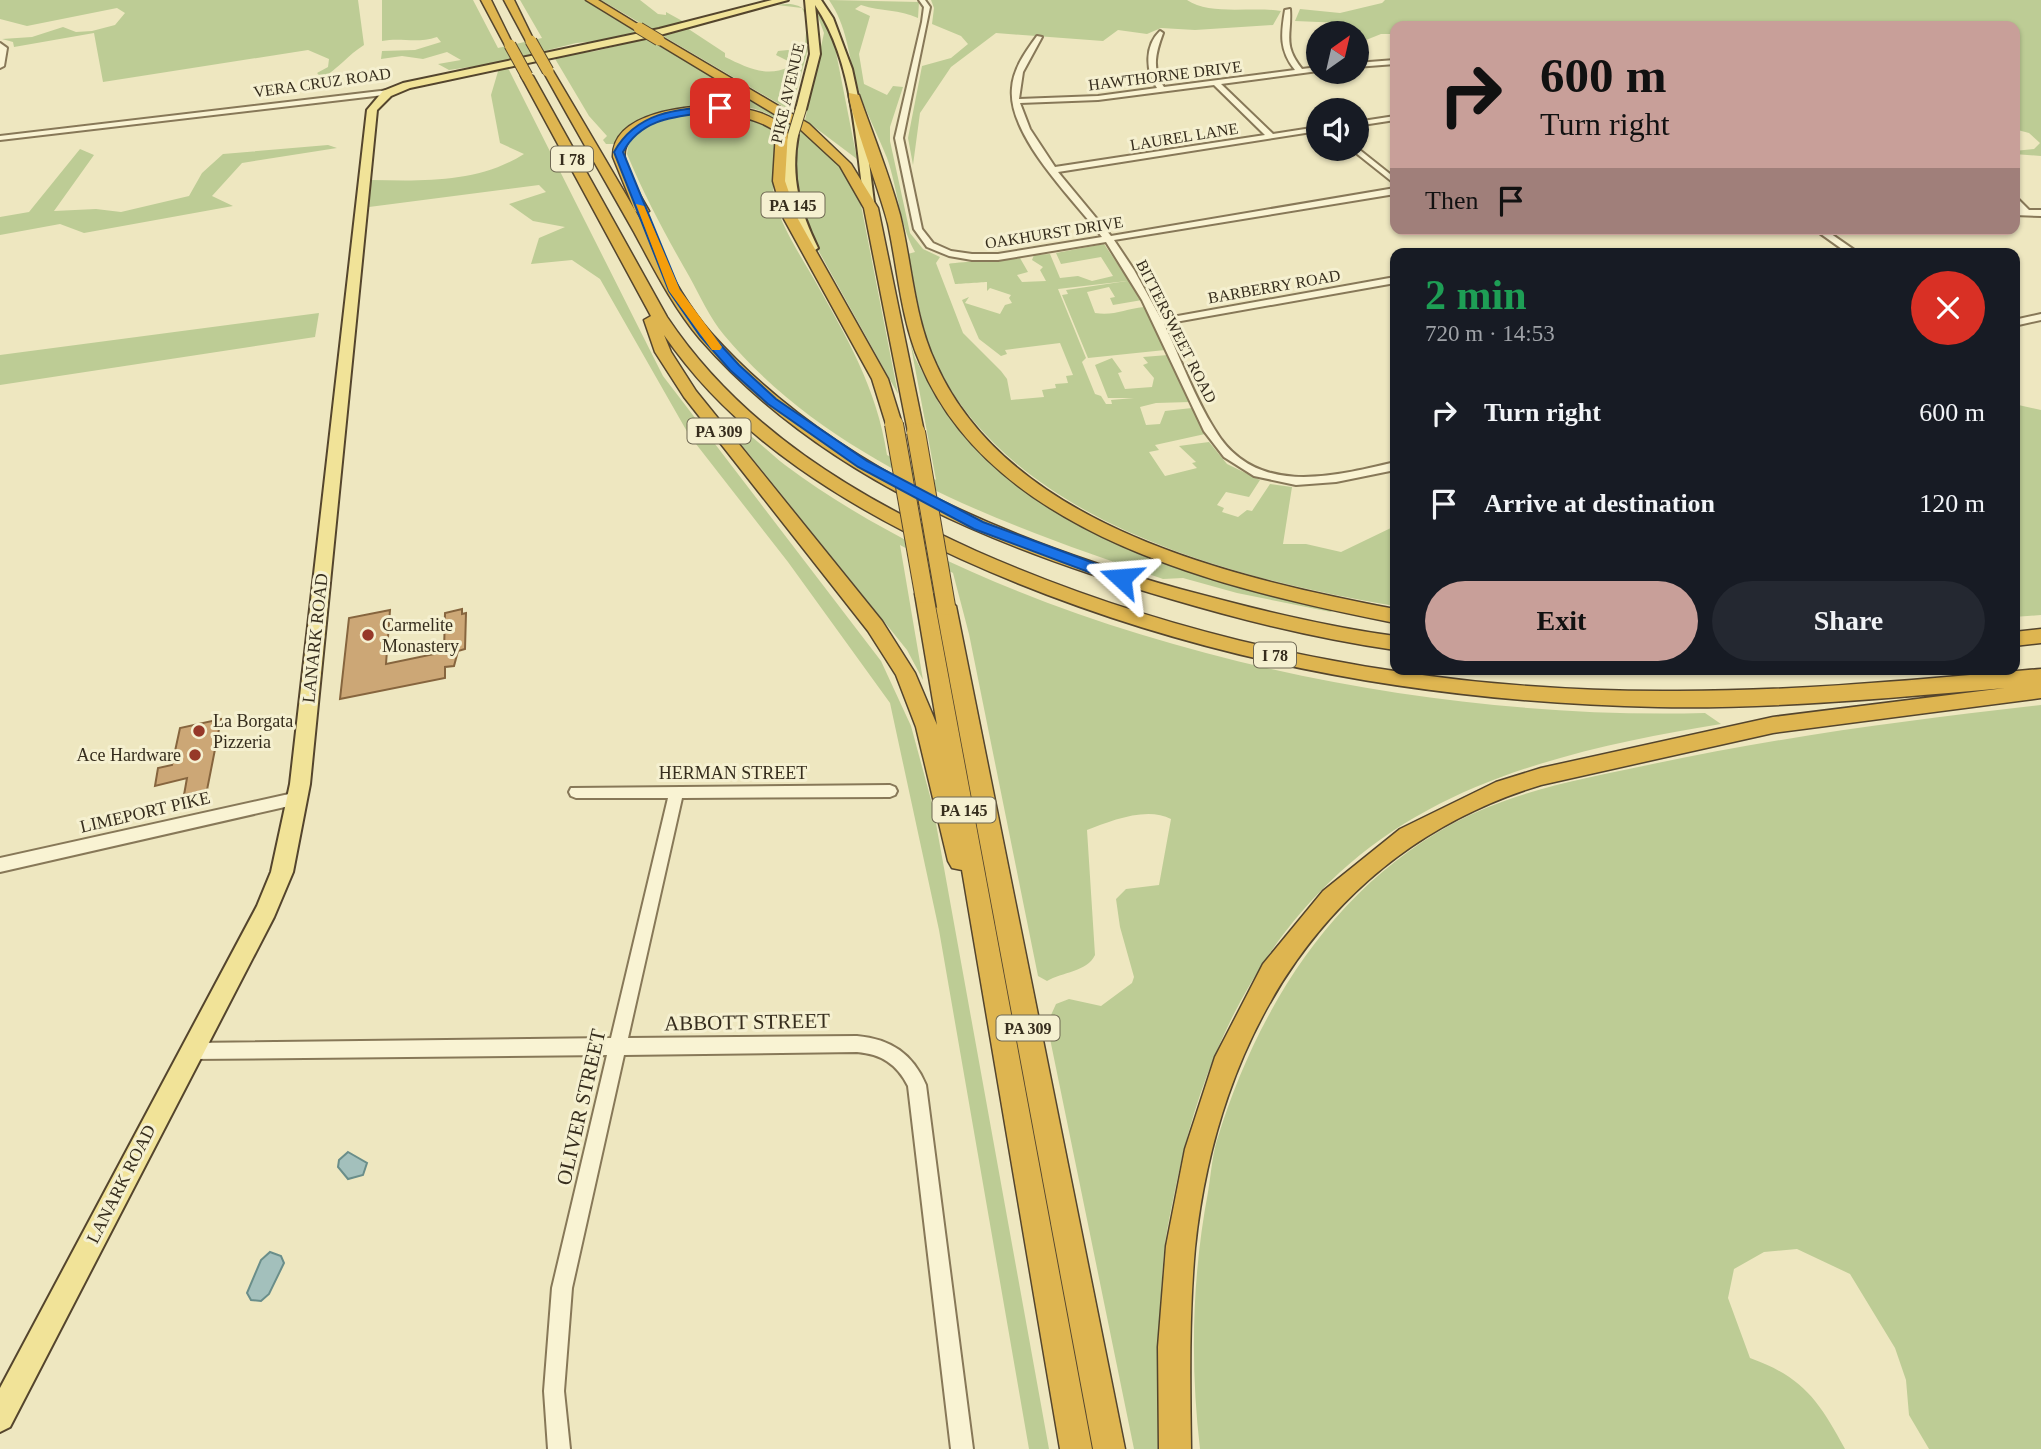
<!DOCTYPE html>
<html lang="en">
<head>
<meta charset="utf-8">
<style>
	:root { --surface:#171b24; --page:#242831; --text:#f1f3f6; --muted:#9ea1a6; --accent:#c89f99 }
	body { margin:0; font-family:Georgia,serif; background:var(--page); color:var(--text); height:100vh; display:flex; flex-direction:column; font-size:26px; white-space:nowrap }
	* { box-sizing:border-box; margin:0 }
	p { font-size:23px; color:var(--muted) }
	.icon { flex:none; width:38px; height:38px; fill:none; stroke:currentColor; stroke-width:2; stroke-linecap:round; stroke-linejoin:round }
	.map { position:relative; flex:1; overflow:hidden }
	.details { position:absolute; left:1390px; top:248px; width:630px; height:427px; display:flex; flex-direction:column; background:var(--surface); border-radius:14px; box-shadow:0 2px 5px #0004 }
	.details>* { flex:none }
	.hud { position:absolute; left:1390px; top:21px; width:630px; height:214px; border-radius:14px; box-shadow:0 2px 5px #0004; background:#c89f99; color:#111; overflow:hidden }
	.needle { width:46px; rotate:34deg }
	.fabs { position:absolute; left:1306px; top:21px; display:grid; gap:14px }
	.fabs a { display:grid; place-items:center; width:63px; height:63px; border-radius:50%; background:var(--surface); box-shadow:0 2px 5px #0004; font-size:35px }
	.pin { position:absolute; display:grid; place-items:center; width:60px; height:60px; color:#fff; margin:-30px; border-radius:14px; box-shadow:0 4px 10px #0006 }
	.me { position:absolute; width:77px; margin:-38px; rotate:289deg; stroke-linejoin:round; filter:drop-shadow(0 0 5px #0008) }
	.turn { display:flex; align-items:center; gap:24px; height:147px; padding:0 35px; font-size:32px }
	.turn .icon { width:91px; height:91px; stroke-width:2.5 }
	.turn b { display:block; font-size:49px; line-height:60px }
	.then { display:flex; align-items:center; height:66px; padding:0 35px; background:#0003; gap:14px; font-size:26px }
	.round { display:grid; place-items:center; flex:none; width:74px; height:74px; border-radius:37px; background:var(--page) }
	.summary { display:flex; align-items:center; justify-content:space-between; height:119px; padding:0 35px }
	h1 { font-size:42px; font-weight:700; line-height:52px; color:#1e9e55 }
	.button { display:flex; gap:14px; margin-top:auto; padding:14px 35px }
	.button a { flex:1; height:80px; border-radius:42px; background:var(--accent); color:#111; font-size:28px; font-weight:700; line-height:80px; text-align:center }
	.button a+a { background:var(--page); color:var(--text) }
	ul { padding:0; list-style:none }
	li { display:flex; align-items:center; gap:21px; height:91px; padding:0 35px }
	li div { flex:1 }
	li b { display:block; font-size:26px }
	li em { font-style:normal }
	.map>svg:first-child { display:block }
</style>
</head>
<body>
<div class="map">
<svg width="2041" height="1449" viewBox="0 0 2041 1449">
	<rect width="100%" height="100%" fill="#eee7c0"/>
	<g fill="#bdcc95">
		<path d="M0 0H358L364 45C348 55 338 69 322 78L317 73 328 67 329 59 308 50 103 82 94 33 14 47 13 42 2 39 32 37 63 27 76 32 92 31 115 25 125 13 117 8 27 26 0 19Z"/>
		<path d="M382 0H473L498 48 542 38 520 0H584L638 33 652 30 601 0H640L658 14 666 15V12L686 23 610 40 576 43 497 63 449 70 438 64 461 60 447 52 423 59 402 56 381 59 382 51 415 50 441 42 437 37C415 44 402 37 382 41Z"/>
		<path d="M829 0 919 2 918 18C899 9 882 12 861 5L855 9 870 16 859 54 864 84 887 95 893 86 903 87 890 127V141L910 233 923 249 940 257 936 263 963 333 1001 371 1007 379 1011 400 1044 397 1042 390 1056 388 1055 384 1068 383 1066 376 1073 375 1060 343 1005 350 1007 354 1001 356 979 339 962 300 969 297 965 303 1000 314 1005 305 1012 303 1009 298 1011 295 990 288 987 291V282C985 282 958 284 955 284L949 264C953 262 1008 260 1020 258L1028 272 1017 275 1022 282 1046 281 1040 270 1043 267 1032 260 1034 255 1050 254 1060 278 1078 276 1092 281 1113 276 1101 257 1061 264 1056 253 1104 244 1142 300 1113 305 1110 298 1115 297 1109 287 1087 292 1095 313C1114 316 1125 309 1144 307L1165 350 1088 358 1062 295 1068 294 1066 290 1127 281 1058 289 1086 358 1082 362 1095 394 1101 396 1106 404H1112L1111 400 1134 398H1108L1095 365 1112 358 1122 372 1118 373 1125 389 1152 387 1154 378 1143 365 1148 363 1143 357 1168 355 1190 402 1156 403 1140 407 1146 425 1160 424 1165 411 1192 408 1205 434 1155 445 1159 450 1149 452 1165 476 1197 468 1192 463 1196 462 1179 446 1209 442 1227 464 1260 480 1249 497 1226 492 1217 505 1224 508 1222 512 1238 517 1247 510 1252 511 1270 484 1292 487 1283 544H1306L1341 552 1395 526V606C1235 579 1017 524 938 367 921 334 917 291 908 254L915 252C899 223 898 189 887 158 877 133 864 109 856 82 848 53 847 26 829 0Z"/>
		<path d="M931 0H1187C1210 16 1253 6 1281 11L1273 25 1195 30 1161 28 1147 34 1118 30 1103 41 996 33 951 67 920 113 913 165 908 138 922 66 951 58 968 44 961 36 932 24 934 8Z"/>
		<polygon points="1385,0 2041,0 2041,156 2014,154 2014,151 2034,149 2040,143 2029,133 2014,129 2014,26 1395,26 1395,34 1381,34 1356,44 1356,33 1339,33 1342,23 1295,21 1300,9 1340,13 1382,3"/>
		<path d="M777 5C788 3 801 3 808 14V49L791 111 663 36 648 39 806 133 835 158 852 184 861 205 898 394 807 230 792 169 800 135C789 129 779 120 768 114 731 97 686 106 651 121 636 127 623 131 615 144H606L603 140 607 136 589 116 554 57 596 51 687 28 725 53V57C746 67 766 78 789 67L790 62 776 55 778 51 788 50 804 57 807 20 802 8Z"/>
		<polygon points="817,14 822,14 833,37 857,159 805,120 824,33"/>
		<path d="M507 66 663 376 881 661 911 726 933 807 1049 1449H1029L939 930 890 703 788 562 689 435 600 279 572 260 531 264 539 238 565 227 533 221 509 204 546 192 539 185 369 207 371 180C424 181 478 183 524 154L500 143 491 95 499 68Z"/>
		<path d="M694 112 741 113 773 129C781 148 769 178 775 202 783 229 800 255 814 279 846 336 877 388 887 455L936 480 910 341 915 358 940 405 1001 472 1142 552 1249 590 1333 609 1331 612 1237 593 1183 578 1163 579C1008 526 832 465 724 335 710 318 700 296 689 276 666 236 645 197 627 154L629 141 648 125Z"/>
		<polygon points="328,145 337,148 242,163 212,196 233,206 84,233 60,224 0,235 0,217 29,212 80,149 94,155 54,211 96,209 121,212 189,196 202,173 223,154"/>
		<polygon points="319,313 315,337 0,385 0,355"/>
		<polygon points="2014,404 2041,410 2041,615 2014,617"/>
		<path d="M726 419C747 430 766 450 785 465 829 498 879 527 929 552 1157 663 1452 720 1705 713L1721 724C1623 740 1516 762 1428 810 1288 885 1210 1024 1178 1176 1172 1205 1165 1235 1163 1264 1158 1326 1159 1387 1162 1449H1134L1047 1024 1056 1004 1069 999 1101 1006 1132 983 1134 977 1120 927 1116 899 1126 889 1159 885 1171 819C1147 806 1110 821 1087 830L1095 955C1087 972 1062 972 1047 981L1038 976 969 634 953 573 900 545 923 680 907 650 723 422Z"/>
		<path d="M2041 705V1449H1929L1909 1415 1906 1380 1895 1348 1850 1274 1797 1249 1764 1252 1734 1269 1728 1298 1750 1358C1803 1377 1819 1401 1845 1449H1200C1190 1363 1192 1277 1208 1192 1211 1175 1212 1156 1217 1140 1257 1010 1331 890 1452 824 1513 791 1581 779 1648 765 1778 737 1909 720 2041 705Z"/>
	</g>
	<g fill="#a3c0bc" stroke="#6a8e8a" stroke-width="2">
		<polygon points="348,1152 367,1163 363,1175 348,1179 338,1167 339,1160"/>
		<polygon points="270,1252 281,1256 284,1263 269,1294 261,1301 251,1300 247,1293 261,1260"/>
	</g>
	<g fill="#cca776" stroke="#86653e" stroke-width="2">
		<polygon points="462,609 462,614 466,613 465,649 458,651 454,666 445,667 445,678 340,699 349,618 390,610 386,664 444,652 445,613"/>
		<polygon points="221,719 207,790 184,795 187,778 155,786 158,768 172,765 180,728"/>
	</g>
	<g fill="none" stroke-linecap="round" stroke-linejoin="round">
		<defs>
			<g id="minor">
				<path d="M919 0H925L930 7 903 138 922 229 933 243 951 251 972 254H998L1102 237C1075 201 1007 136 1012 88 1013 69 1026 51 1037 36L1042 37 1023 72 1019 99 1098 96 1157 88C1145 71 1145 45 1160 31L1163 33C1156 52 1151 69 1164 87L1295 70C1279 50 1281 34 1285 10L1290 9C1292 35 1282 44 1302 69L1318 67V71L1221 84 1273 134 1318 127V131L1058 172 1111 236 1395 188V194L1114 240 1134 270 1161 319 1395 277V283L1164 324C1181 359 1194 397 1215 430 1255 497 1332 477 1395 462V470L1336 482 1296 485 1254 476 1224 457 1204 431 1142 300 1106 242 998 260H972L949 256 927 247 914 229 895 138 922 22 924 7ZM1214 85 1265 135 1055 167 1030 129 1020 103 1098 100Z"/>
				<polygon points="0,43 7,48 4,66 0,68"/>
				<polygon points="1395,60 1395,64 1356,67 1356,63"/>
				<polygon points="389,90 392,90 392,94 0,140 0,136"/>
				<polygon points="1395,116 1395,120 1356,126 1356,122"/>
				<polygon points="1356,147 1395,178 1395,184 1351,149"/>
				<polygon points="2014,195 2029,210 2041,210 2041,216 2014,215 2014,209 2019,210 2014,204"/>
				<polygon points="1814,229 1824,229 1860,254 1849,254"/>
				<polygon points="2041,314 2041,320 2014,326 2014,320"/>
				<path d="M890 785 895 787 897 791 895 795 890 797 682 798 628 1038 857 1036C891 1039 913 1054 926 1085L973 1449H951L908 1086C897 1064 881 1054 857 1052L624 1055 572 1288 564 1391 570 1449H548L544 1391 552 1288 607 1055 191 1059 185 1057 182 1051 185 1045 191 1043 611 1038 668 798H576L571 796 569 792 571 788Z"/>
				<polygon points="298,792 303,794 305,798 303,802 298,804 0,872 0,858"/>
			</g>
			<g id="major">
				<polygon points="772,0 788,0 660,35 410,88 391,96 377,110 310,784 293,872 274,917 10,1427 0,1432 0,1388 257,906 271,872 290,784 367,110 383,91 403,83 659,29"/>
				<path d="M805 0H821L833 18 852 69 865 129 875 211 865 208C855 142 854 62 815 5L820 54 806 109 801 112 796 109 810 54Z"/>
				<path d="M793 132 798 135C790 177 800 211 818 248L812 252 808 251C787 215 778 175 788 135Z"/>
			</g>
			<g id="highway">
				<polygon points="481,0 491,0 514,47 506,47"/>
				<polygon points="504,0 514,0 535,43 527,43"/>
				<polygon points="586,0 598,0 644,28 635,30"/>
				<polygon points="655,38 663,38 809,124 851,164 878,208 924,432 922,436 916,437 908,432 864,208 840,166 801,130 655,42"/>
				<path d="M548 68 553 71C585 125 617 179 648 233 667 267 685 303 711 333 833 469 1008 540 1180 589 1251 608 1322 626 1395 636V650C1319 639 1245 621 1171 599 998 549 822 478 700 339 673 307 654 269 634 232 604 179 573 125 543 71Z"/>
				<path d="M527 73 533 76 667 317C741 428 856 497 976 551 1191 646 1428 691 1663 691 1789 692 1915 680 2041 669V698L1773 733 1541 785C1328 850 1217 1035 1195 1248 1189 1315 1190 1382 1191 1449H1159L1158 1347 1166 1246 1185 1149 1215 1057 1263 964 1323 891 1400 829 1496 782 1541 768 1773 717 2005 688C1890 698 1774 709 1658 707 1418 702 1180 658 961 559 848 507 736 440 664 335L671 352 696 391 882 621 915 673 937 725 915 594 924 587 933 594 1092 1449H1060L962 870 952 868 948 861 916 727 896 675 868 631 684 397 655 352 644 320 651 316 521 76Z"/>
				<path d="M849 93 859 95C873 135 889 174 900 215 912 264 914 318 936 364 1010 528 1235 578 1395 609V623C1229 590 992 537 920 363 901 320 898 270 888 224 883 200 847 105 849 93Z"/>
				<path d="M721 105C747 109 770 111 788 131L785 181 798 219 888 379 902 424 900 428 894 429 886 424 872 379 784 219 773 181 776 132C746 106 637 101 625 150 621 168 641 196 649 211L642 215 635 211 613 157C612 111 690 106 721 105Z"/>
				<polygon points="946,599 956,606 1125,1449 1093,1449 936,606"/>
				<polygon points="2041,629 2041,643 2014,646 2014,632"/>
			</g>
		</defs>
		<use href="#minor" stroke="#877858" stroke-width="4"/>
		<use href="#major" stroke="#54452d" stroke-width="4"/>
		<use href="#highway" stroke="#54452d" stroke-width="3"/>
		<use href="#minor" fill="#f9f3d3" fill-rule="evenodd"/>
		<use href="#major" fill="#f1e398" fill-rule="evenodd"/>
		<use href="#highway" fill="#deb550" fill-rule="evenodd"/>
		<defs>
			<polyline id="major-bridge" points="793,135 801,109"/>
			<g id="highway-bridge-far1">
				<polyline points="639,28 659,40"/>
				<polyline points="531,41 548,71"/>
				<polyline points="510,45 527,76"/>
			</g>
			<g id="highway-bridge">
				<polyline points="894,424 924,594"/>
				<polyline points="916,432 946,606"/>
			</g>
		</defs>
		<use href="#major-bridge" stroke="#54452d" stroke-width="12" stroke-linecap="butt"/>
		<use href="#highway-bridge-far1" stroke="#54452d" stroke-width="13" stroke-linecap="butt"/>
		<use href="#highway-bridge" stroke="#54452d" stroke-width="20" stroke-linecap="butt"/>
		<use href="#major-bridge" stroke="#f1e398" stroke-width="10"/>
		<use href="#highway-bridge-far1" stroke="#deb550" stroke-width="11"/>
		<use href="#highway-bridge" stroke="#deb550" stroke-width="18"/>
	</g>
	<path fill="#1a73e8" stroke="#114b97" stroke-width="2" d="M720 106 724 110C686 117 644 113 623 152L680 291 708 331 739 365 776 399 867 461 983 522 1126 575V582H1115L974 529 858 467 768 404 730 370 700 336 669 291 614 152C637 111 678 109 720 106Z"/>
	<polygon fill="#f59e0b" points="636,204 644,206 680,290 722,347 720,350 712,350 669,291"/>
	<g fill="#963828" stroke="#f5f0d0" stroke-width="2.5">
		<circle cx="368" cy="635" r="7"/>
		<circle cx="199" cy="731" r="7"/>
		<circle cx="195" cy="755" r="7"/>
	</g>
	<g text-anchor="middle" stroke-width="6" stroke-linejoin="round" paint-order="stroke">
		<g font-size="16" fill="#362d1d" stroke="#f5f0d0">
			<text transform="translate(1165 75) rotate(-7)" y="6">HAWTHORNE DRIVE</text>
			<text transform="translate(322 82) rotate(-8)" y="6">VERA CRUZ ROAD</text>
			<text transform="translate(787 93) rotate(-77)" y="6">PIKE AVENUE</text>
			<text transform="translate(1184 136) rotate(-9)" y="6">LAUREL LANE</text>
			<text transform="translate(1054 232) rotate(-9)" y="6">OAKHURST DRIVE</text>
			<text transform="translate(1274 286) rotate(-10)" y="6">BARBERRY ROAD</text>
			<text transform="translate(1177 331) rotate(63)" y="6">BITTERSWEET ROAD</text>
		</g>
		<g fill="#f5f0d0" stroke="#6f6853" stroke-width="2">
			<rect x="551" y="146.5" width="42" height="25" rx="5"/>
			<rect x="761.5" y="192.5" width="63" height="25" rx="5"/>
			<rect x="687.5" y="418.5" width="63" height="25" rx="5"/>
			<rect x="1254" y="642.5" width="42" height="25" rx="5"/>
			<rect x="932.5" y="797.5" width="63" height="25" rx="5"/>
			<rect x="996.5" y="1015.5" width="63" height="25" rx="5"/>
		</g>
		<g font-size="16" font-weight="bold" fill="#362d1d">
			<text x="572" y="165">I 78</text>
			<text x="793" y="211">PA 145</text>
			<text x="719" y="437">PA 309</text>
			<text x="1275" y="661">I 78</text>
			<text x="964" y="816">PA 145</text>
			<text x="1028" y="1034">PA 309</text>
		</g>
		<g font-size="18" fill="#362d1d" stroke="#f5f0d0" text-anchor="start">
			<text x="382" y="631">Carmelite<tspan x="382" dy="21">Monastery</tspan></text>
			<text x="213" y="727">La Borgata<tspan x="213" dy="21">Pizzeria</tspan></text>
			<text x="181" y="761" text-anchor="end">Ace Hardware</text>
		</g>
		<g font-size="18" fill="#362d1d" stroke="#f5f0d0">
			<text transform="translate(315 638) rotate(-84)" y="6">LANARK ROAD</text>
			<text x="733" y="779">HERMAN STREET</text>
			<text transform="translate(145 812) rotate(-13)" y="6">LIMEPORT PIKE</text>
			<text transform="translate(121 1184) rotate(-63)" y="6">LANARK ROAD</text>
		</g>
		<g font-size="21" fill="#362d1d" stroke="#f5f0d0">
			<text transform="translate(747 1022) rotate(-1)" y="7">ABBOTT STREET</text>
			<text transform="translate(581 1107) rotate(-77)" y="7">OLIVER STREET</text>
		</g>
	</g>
</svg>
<div class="fabs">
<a><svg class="needle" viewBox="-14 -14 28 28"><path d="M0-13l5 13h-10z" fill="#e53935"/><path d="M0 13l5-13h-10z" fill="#9ea1a6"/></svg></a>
<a><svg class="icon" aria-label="sound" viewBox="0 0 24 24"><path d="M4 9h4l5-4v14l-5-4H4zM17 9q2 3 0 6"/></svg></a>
</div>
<div class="pin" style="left:720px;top:108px;background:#d93025"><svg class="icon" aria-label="arrive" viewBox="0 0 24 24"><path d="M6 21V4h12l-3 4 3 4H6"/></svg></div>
<svg class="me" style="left:1121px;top:578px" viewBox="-20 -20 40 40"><path d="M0-17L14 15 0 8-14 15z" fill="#1a73e8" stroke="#fff" stroke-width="4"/></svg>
<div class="hud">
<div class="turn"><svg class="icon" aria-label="right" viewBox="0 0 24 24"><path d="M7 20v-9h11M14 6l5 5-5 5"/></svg><div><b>600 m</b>Turn right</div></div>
<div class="then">Then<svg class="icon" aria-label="arrive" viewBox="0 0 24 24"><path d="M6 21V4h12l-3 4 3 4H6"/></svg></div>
</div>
<section class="details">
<div class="summary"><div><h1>2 min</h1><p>720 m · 14:53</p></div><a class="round" style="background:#d93025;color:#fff"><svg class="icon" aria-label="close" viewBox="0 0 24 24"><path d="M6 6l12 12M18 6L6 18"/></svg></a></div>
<ul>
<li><svg class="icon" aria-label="right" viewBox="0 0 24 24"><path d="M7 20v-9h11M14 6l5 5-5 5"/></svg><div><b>Turn right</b></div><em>600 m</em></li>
<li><svg class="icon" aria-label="arrive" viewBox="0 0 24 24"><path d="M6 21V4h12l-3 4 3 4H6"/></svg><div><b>Arrive at destination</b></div><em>120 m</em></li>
</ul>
<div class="button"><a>Exit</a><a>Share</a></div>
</section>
</div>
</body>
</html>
